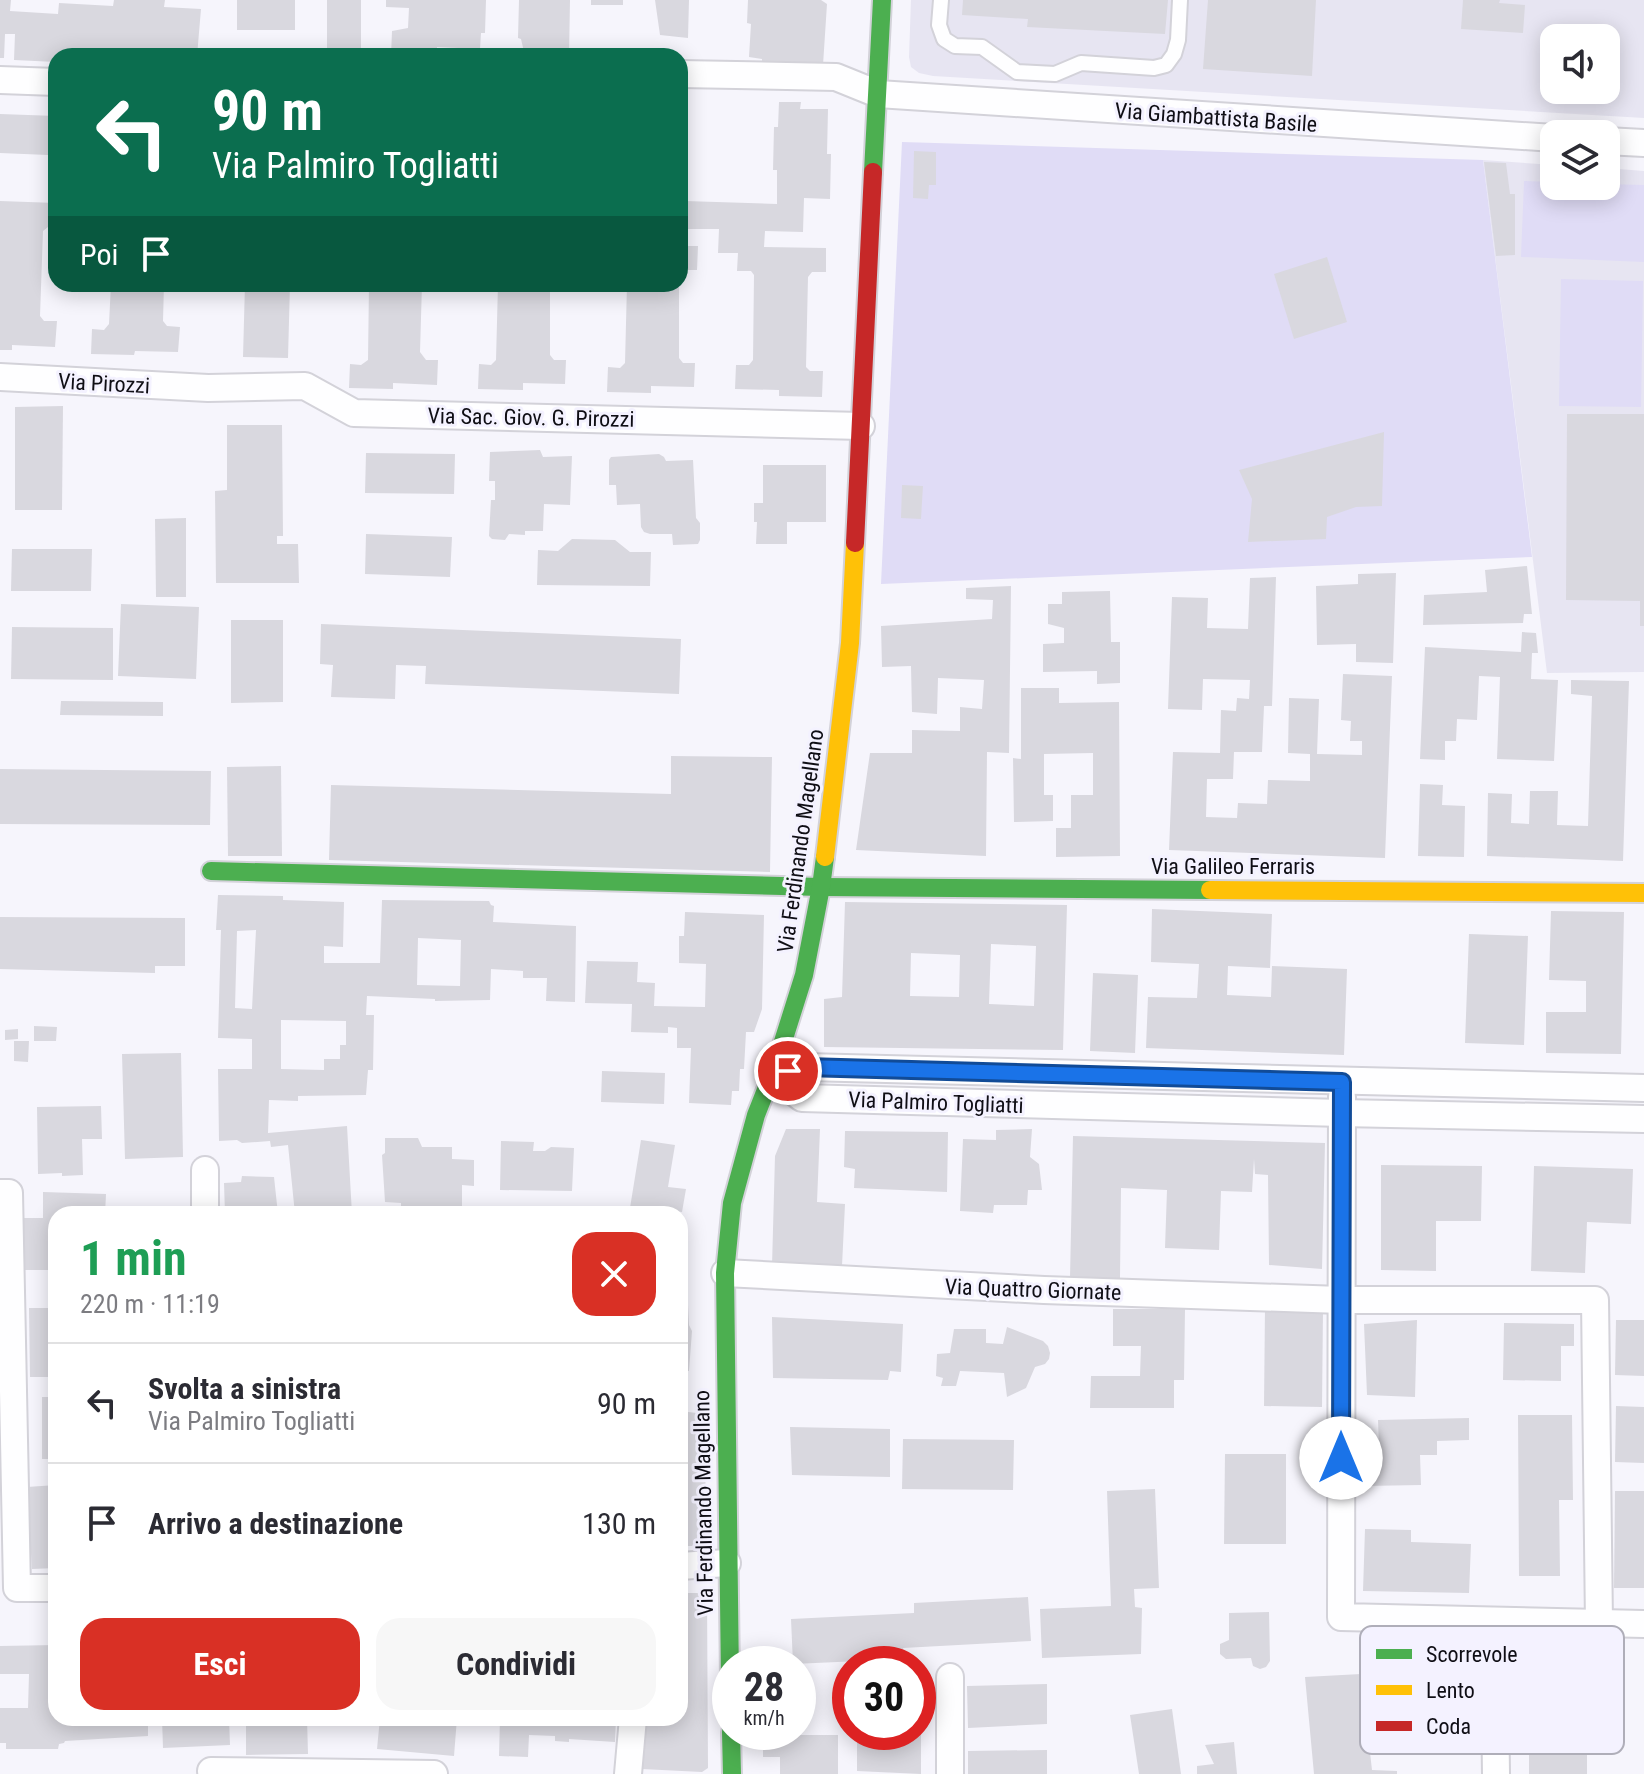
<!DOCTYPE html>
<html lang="it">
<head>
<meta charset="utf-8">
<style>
	:root { --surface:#fff; --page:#f7f7f7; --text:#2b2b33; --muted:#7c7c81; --line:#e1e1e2; --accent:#d93025 }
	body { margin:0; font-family:"Roboto Condensed",sans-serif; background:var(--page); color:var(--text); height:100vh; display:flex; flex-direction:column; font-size:30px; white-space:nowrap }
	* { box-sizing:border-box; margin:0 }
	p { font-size:26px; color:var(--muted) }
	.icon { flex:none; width:44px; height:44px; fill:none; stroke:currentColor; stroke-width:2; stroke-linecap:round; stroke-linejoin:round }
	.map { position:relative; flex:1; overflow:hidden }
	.drawer { position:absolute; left:48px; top:1206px; width:640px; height:520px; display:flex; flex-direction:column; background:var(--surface); border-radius:24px; box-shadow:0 4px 20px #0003 }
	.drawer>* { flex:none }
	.hud { position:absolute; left:48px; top:48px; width:640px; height:244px; border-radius:24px; box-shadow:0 4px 20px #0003; background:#0b6e4f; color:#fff; overflow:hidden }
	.fabs { position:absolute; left:1540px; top:24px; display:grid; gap:16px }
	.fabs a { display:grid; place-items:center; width:80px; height:80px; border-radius:16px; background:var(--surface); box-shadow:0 4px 20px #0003; font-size:40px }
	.speed { position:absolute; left:712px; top:1646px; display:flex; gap:16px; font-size:40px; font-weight:700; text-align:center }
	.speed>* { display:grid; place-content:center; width:104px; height:104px; border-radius:50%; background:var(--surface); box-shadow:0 4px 20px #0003; line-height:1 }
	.speed small { font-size:20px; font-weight:400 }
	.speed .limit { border:12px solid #d22; background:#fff; color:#111 }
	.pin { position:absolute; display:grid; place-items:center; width:68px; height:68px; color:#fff; margin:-34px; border:4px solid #fff; border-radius:50%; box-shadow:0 2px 8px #0007 }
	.me { position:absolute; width:88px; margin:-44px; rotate:0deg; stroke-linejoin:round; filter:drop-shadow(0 0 6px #0008) }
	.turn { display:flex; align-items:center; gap:28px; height:168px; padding:0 32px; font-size:36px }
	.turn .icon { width:104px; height:104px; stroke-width:2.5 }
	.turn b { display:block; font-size:56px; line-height:68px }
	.then { display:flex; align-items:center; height:76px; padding:0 32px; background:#0003; gap:16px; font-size:30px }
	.round { display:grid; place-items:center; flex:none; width:84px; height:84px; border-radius:24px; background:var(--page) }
	.head { display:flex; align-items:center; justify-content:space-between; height:136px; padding:0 32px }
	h1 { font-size:48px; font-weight:700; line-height:60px; color:#1e9e55 }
	.primary-button { display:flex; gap:16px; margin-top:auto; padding:16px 32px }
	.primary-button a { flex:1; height:92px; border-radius:24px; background:var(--accent); color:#fff; font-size:32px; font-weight:700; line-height:92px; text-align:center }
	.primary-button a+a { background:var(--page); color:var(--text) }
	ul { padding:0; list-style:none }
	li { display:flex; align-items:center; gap:24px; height:120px; padding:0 32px; border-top:2px solid var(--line) }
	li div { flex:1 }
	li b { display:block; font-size:30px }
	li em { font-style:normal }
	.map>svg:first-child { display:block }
</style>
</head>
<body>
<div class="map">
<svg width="1644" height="1774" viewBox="0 0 1644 1774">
	<rect width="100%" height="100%" fill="#f6f5fc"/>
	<g fill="#e7e5f2" fill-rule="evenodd">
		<path d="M911 0H1644V118L933 76 919 73 911 67 909 57ZM1554 38H1606V90H1554Z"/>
		<polygon points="1483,160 1554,165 1554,186 1606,186 1606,168 1644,171 1644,672 1547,673"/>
	</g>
	<g fill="#e0dcf6">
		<polygon points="902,142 1483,160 1532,557 881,584"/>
		<polygon points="1524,181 1554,182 1554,186 1606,186 1606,184 1644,185 1644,262 1521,257"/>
		<polygon points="1561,279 1643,281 1641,407 1559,406"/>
	</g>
	<g fill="#d9d8df" fill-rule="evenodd">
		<polygon points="0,0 11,0 10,11 58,14 59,3 113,6 114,0 165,0 164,7 201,9 197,56 56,56 56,62 14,60 15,34 5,34 4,58 0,58"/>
		<rect x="237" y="0" width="58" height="30"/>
		<rect x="327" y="0" width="34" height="54"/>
		<polygon points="386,0 486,0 485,33 481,33 480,49 437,47 437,56 391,56 392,31 408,28 409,8 386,7"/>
		<polygon points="519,0 570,0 569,56 525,56 521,39 518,38"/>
		<rect x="591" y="0" width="32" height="5"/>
		<polygon points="655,0 689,0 688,38 660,35"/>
		<polygon points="748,0 821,0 827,4 823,65 762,62 762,59 749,57 751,24 747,23"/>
		<polygon points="963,0 1168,0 1165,34 1027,27 1028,19 962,15"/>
		<polygon points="1208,0 1316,0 1312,76 1203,69"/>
		<polygon points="1463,0 1500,0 1499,3 1525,5 1523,33 1461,29"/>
		<polygon points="779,102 801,102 800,109 828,109 827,154 831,154 830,199 804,198 803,232 765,231 764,247 826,248 826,272 812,272 808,277 806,367 810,371 823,371 822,397 779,396 779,390 735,389 736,365 749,365 753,360 754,275 751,271 737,271 738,253 718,253 719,229 685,229 685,201 777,204 777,170 773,170 774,127 778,127"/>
		<polygon points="0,114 56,116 56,159 48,159 48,155 0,153"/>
		<polygon points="914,151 936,152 936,185 929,185 928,199 913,198"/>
		<polygon points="1484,162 1506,163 1510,194 1515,194 1515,255 1496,256"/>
		<polygon points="0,201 56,203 56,227 48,227 43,231 40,316 44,321 57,321 55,347 12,345 12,350 0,350"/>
		<polygon points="680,246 698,246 697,270 685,270 680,275"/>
		<polygon points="1327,257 1347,322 1294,339 1274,274"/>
		<polygon points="111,284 164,284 163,321 167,326 180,327 178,352 135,351 134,355 91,354 92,329 104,330 109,324"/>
		<polygon points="245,284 290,284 288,358 243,357"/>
		<polygon points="369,284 422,284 420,352 426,360 438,360 437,385 393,383 393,389 349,388 350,364 361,365 368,360"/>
		<polygon points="498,284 550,284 550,355 554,360 566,360 565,384 523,383 523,390 478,389 479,364 491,365 496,360"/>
		<polygon points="627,284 679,284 679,358 683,363 695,363 694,387 651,386 651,393 607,392 608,367 620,368 625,363"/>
		<polygon points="63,406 62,510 15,510 15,407"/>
		<polygon points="1567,414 1644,414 1644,626 1640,626 1640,601 1566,600"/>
		<polygon points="227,425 282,425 283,536 277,536 277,544 298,544 299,583 216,583 215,491 227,490"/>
		<polygon points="1384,432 1382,506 1356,507 1327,517 1326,539 1248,542 1252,499 1239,470"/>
		<polygon points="540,450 543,457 572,456 570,505 544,504 543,531 525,531 525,535 509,534 505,540 492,539 489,536 491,500 495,500 495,481 489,481 490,452"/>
		<polygon points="366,453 455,454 454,494 365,493"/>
		<polygon points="659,454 664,457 666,461 693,460 696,518 700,523 700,540 698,544 673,545 672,534 650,534 644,532 641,527 640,504 617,505 616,485 609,485 609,460 611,457"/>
		<polygon points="763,465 826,465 826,522 787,522 787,544 756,544 757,522 754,522 754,503 763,503"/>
		<polygon points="902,485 923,486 921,519 901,518"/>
		<polygon points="186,518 186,597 156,597 155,519"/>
		<polygon points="366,534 452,537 450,577 365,574"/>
		<polygon points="572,539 615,540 630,552 651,552 650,586 537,585 538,550 558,551"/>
		<polygon points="12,549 92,549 91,591 11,591"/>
		<polygon points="1527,566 1532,614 1524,614 1523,623 1423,625 1424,595 1487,592 1485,570"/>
		<polygon points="1396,573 1393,663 1356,662 1356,644 1317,645 1316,586 1358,584 1358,574"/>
		<polygon points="1276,577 1272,706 1264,706 1262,752 1234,752 1233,779 1207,779 1206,817 1237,818 1238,803 1267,804 1268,780 1310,781 1310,754 1288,753 1289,698 1319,699 1317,754 1362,755 1362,741 1350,741 1351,721 1341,720 1343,674 1392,676 1385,858 1169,850 1173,752 1220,753 1221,710 1236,711 1237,698 1249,699 1250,680 1203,679 1202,710 1168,709 1172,597 1208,598 1207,628 1248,629 1250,578"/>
		<polygon points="1011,586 1009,753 987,752 986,856 856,850 870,753 912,753 912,730 960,731 960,707 982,709 984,680 938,678 937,714 912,712 911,666 882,667 881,626 992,619 993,600 966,599 966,588"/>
		<polygon points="1110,591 1111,642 1120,642 1120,683 1097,684 1097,671 1043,672 1043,644 1064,643 1064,628 1048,624 1048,604 1062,604 1062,592"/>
		<polygon points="121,604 199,607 196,679 118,676"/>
		<polygon points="231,620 283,620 283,702 231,703"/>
		<polygon points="321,624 681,639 679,694 425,684 426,666 396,665 395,699 331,697 333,665 320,664"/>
		<polygon points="12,627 113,628 113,680 11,679"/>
		<polygon points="1522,632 1536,633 1538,653 1532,653 1531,679 1558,680 1554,761 1497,759 1500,677 1479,676 1477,720 1457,719 1456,741 1445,741 1445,760 1420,759 1425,647 1521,652"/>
		<polygon points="1571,680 1629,681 1623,861 1487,856 1488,793 1512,794 1511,823 1529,824 1530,791 1558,791 1557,825 1588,826 1592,696 1571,694"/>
		<polygon points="1021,688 1059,688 1059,703 1119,702 1120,856 1056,857 1056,828 1071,828 1071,795 1093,795 1093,753 1044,754 1044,795 1053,795 1053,821 1014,822 1013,758 1021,759"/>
		<polygon points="61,701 163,702 163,716 60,715"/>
		<polygon points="671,756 772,757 770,872 329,860 331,785 671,794"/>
		<polygon points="281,766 282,856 228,856 227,767"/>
		<polygon points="0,769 211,771 210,825 0,824"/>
		<polygon points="1420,784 1443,785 1442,805 1465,806 1464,857 1418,856"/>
		<path d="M218 895 283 896V900L344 902 343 947 324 946V963H380L382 900 489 901 491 905 494 906 493 922 576 926 575 1002 546 1001 547 978H523V971L491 969 490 1000 435 1001V999L367 996 366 1015H374L373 1070H368L366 1095 298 1096V1101L269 1100 268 1133 347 1126 352 1214H295L288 1145 271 1147 270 1141 242 1143 237 1140 219 1141 218 1069H252V1039L218 1038 221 930H216ZM256 930 252 1009 235 1008 237 931ZM418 938 461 940 460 986 417 985ZM281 1020 346 1021V1045H340V1059H324V1070L281 1069Z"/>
		<path d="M845 902 1067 905 1063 1050 824 1047V999L842 997ZM991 944 1036 946 1034 1006 989 1004ZM911 953 960 955 959 997 910 996Z"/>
		<polygon points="1152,909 1272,914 1270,968 1228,966 1227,995 1271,997 1272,966 1347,969 1344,1055 1146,1048 1148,997 1197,998 1199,964 1151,962"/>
		<polygon points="1551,911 1624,912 1621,1054 1546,1053 1546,1012 1586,1012 1586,981 1549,980"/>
		<polygon points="685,912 764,915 762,1009 754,1032 746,1032 744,1069 740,1069 739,1091 732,1091 731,1105 689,1103 691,1048 677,1048 677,1028 668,1027 668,1033 631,1032 632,1004 585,1003 587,961 638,962 637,982 655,983 654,1006 705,1007 706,964 679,963 679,936 684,936"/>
		<polygon points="0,917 185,918 185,966 155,966 155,973 0,969"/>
		<polygon points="1469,934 1528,936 1524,1045 1465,1043"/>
		<polygon points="1093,973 1138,975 1135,1053 1090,1051"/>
		<polygon points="34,1026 57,1027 56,1041 34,1041"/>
		<polygon points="18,1029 18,1039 5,1040 5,1030"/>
		<polygon points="14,1041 29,1041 28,1062 14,1061"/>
		<polygon points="181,1053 183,1157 125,1159 122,1054"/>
		<polygon points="602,1071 665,1073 664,1104 601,1102"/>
		<polygon points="101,1106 102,1139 82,1139 83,1175 62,1176 62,1173 38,1174 37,1107"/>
		<polygon points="786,1129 820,1129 817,1202 845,1204 842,1266 772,1266 775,1156"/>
		<polygon points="1032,1129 1030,1157 1039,1164 1042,1190 1028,1190 1027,1205 994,1205 993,1213 960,1211 963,1139 996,1140 996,1130"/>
		<polygon points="845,1131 948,1132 947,1192 854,1188 855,1169 844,1167"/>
		<polygon points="1073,1136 1325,1143 1322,1269 1269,1265 1268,1175 1255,1174 1254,1159 1252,1192 1221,1191 1219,1250 1165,1248 1167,1190 1121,1188 1120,1278 1070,1278"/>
		<polygon points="385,1138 418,1138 422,1147 452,1147 452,1159 474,1160 474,1186 462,1185 462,1214 401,1214 401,1203 385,1202 382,1155 385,1153"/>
		<polygon points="641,1140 675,1145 668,1187 686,1189 682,1212 662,1209 661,1214 629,1214"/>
		<polygon points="501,1141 534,1142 533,1151 545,1151 551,1147 574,1148 572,1191 500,1190"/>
		<polygon points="1381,1165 1482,1166 1481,1221 1436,1221 1436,1271 1381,1270"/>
		<polygon points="1534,1166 1633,1169 1631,1224 1587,1222 1585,1273 1531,1271"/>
		<polygon points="242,1176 274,1177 278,1214 225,1214 224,1183 241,1182"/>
		<polygon points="43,1192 106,1194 105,1214 56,1214 56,1270 23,1270 23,1218 43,1218"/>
		<polygon points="680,1285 687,1285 689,1325 692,1331 689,1371 680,1371"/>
		<polygon points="1265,1307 1323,1308 1322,1407 1264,1406"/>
		<polygon points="29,1308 56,1308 56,1377 30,1377"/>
		<polygon points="1113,1309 1185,1309 1184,1380 1174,1380 1174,1408 1090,1408 1091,1376 1140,1376 1141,1346 1113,1346"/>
		<polygon points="772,1317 903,1324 901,1372 890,1371 888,1380 773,1378"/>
		<polygon points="1417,1320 1415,1397 1367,1395 1364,1324"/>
		<polygon points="1616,1320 1644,1320 1644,1376 1615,1375"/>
		<polygon points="1504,1323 1574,1324 1574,1346 1561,1346 1561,1381 1503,1380"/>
		<polygon points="1007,1327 1043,1341 1048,1346 1050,1353 1049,1359 1045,1364 1035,1367 1026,1388 1007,1397 1004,1373 960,1371 956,1386 941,1386 943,1378 936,1376 937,1354 950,1353 954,1329 986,1329 986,1343 1003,1344"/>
		<rect x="42" y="1397" width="14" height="62"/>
		<polygon points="1616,1406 1644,1407 1644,1463 1615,1462"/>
		<polygon points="680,1411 705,1414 706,1546 680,1546"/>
		<polygon points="1518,1415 1572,1415 1573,1500 1559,1500 1560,1576 1519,1576"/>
		<polygon points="1469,1418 1469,1440 1437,1441 1437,1455 1420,1455 1421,1485 1365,1486 1364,1447 1379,1447 1378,1420"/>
		<polygon points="790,1427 890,1429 890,1477 792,1475"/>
		<polygon points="903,1439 1014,1440 1013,1490 902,1489"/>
		<polygon points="1225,1454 1286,1454 1286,1544 1224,1544"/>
		<polygon points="56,1485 56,1568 32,1569 27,1487"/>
		<polygon points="1155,1489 1159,1588 1134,1589 1135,1607 1142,1608 1141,1654 1042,1658 1040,1609 1111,1606 1107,1491"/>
		<polygon points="1615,1491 1644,1491 1644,1588 1614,1588"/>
		<polygon points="1365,1529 1411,1530 1411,1542 1471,1544 1469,1593 1363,1591"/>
		<polygon points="680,1593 707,1593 708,1768 702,1772 642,1769 636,1765 640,1718 680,1718"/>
		<polygon points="1028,1597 1031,1641 903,1648 904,1659 793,1664 791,1619 914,1613 914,1603"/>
		<polygon points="1269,1612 1270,1661 1266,1667 1260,1669 1253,1666 1251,1658 1226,1659 1220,1654 1220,1644 1229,1640 1229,1613"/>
		<polygon points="56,1645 56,1718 148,1718 148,1736 65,1741 64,1743 59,1744 58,1749 6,1749 6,1743 0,1743 0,1708 28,1708 29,1674 0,1674 0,1646"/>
		<polygon points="1361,1674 1372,1770 1397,1771 1397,1774 1314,1774 1305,1677"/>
		<polygon points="1047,1684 1047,1724 968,1728 967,1686"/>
		<polygon points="1172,1709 1181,1774 1139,1774 1130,1715"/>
		<polygon points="162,1718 229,1718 230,1745 163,1748"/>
		<polygon points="246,1718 307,1718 308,1754 246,1755"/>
		<polygon points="380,1718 457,1718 454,1756 377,1749"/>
		<polygon points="500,1718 616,1718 615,1742 569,1739 569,1742 555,1741 555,1736 529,1735 528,1757 499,1756"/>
		<polygon points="857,1732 921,1732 921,1774 857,1771"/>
		<polygon points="763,1735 838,1735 838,1774 780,1774 780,1757 763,1757"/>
		<polygon points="1234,1742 1237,1774 1197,1774 1197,1766 1214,1764 1205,1745"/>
		<polygon points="1529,1744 1568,1744 1568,1754 1587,1750 1587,1774 1529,1774"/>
		<polygon points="1047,1750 1047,1774 968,1774 968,1751"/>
	</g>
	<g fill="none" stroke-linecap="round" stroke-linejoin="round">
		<defs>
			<polyline id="lane" points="941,0 939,25 944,39 955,46 982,47 1017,72 1055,74 1081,63 1154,68 1166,65 1174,54 1178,40 1180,0"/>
			<g id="street">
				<polyline points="680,74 836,77 878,94 1554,138"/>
				<polyline points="0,80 56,82"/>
				<polyline points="1606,141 1644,143"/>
				<polyline points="0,377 208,388 305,386 354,413 861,426"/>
				<polyline points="772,1075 802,1098 1341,1113 1644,1119"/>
				<polyline points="772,1075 805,1067 1644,1088"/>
				<polyline points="1342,1097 1341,1617 1644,1624"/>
				<polyline points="205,1170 205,1214"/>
				<polyline points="0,1193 9,1193 17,1588 56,1588"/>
				<polyline points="725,1273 1044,1290 1341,1300 1595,1300 1599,1623"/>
				<polyline points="680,1566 727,1563"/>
				<polyline points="1494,1621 1496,1774"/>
				<polyline points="950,1677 950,1774"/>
				<polyline points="211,1771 434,1774"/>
				<polyline points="628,1774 633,1718"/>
			</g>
			<g id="fast">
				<polyline points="873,172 882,0"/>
				<polyline points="211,871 821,887 1210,890"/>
				<polyline points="730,1680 725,1273 732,1203 756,1115 775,1067 804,975 821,887 825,857"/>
				<polyline points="731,1732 732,1774"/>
			</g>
			<g id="slow">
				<polyline points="825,857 850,643 855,543"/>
				<polyline points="1210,890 1644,893"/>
			</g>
			<polyline id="jam" points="855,543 873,172"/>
		</defs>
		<use href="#lane" stroke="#d3d2d9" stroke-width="18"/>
		<use href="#street" stroke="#d3d2d9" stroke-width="30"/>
		<use href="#fast" stroke="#d3d2d9" stroke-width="22"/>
		<use href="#slow" stroke="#d3d2d9" stroke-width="22"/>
		<use href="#jam" stroke="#d3d2d9" stroke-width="22"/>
		<use href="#lane" stroke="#fefeff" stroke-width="14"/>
		<use href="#street" stroke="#fefeff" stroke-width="26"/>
		<use href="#fast" stroke="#4caf50" stroke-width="18"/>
		<use href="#slow" stroke="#ffc107" stroke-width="18"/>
		<use href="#jam" stroke="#c62828" stroke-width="18"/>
	</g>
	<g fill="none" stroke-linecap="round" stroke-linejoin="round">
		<defs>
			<polyline id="route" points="788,1071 805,1067 1342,1082 1341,1458"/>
		</defs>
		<use href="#route" stroke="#114b97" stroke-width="20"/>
		<use href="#route" stroke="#1a73e8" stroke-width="14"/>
	</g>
	<g text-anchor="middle" stroke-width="6" stroke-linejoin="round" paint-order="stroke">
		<g font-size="22" fill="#0f0e15" stroke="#f4f2ff">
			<text transform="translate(1216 117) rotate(4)" y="8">Via Giambattista Basile</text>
			<text transform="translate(104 383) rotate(3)" y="8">Via Pirozzi</text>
			<text transform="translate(531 417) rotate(1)" y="8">Via Sac. Giov. G. Pirozzi</text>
			<text transform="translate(800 841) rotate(-82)" y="8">Via Ferdinando Magellano</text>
			<text x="1233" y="874">Via Galileo Ferraris</text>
			<text transform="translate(936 1102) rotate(2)" y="8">Via Palmiro Togliatti</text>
			<text transform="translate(1033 1289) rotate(2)" y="8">Via Quattro Giornate</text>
			<text transform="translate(703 1503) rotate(-91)" y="8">Via Ferdinando Magellano</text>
		</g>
	</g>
	<rect x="1360" y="1626" width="264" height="128" rx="12" fill="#f4f2ff" stroke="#afaeb9" stroke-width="2"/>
	<rect x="1376" y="1649" width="36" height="10" fill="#4caf50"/>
	<rect x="1376" y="1685" width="36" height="10" fill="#ffc107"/>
	<rect x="1376" y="1721" width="36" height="10" fill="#c62828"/>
	<g font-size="22" fill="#0f0e15">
		<text x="1426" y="1662">Scorrevole</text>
		<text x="1426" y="1698">Lento</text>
		<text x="1426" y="1734">Coda</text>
	</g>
</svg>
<div class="fabs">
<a><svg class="icon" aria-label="sound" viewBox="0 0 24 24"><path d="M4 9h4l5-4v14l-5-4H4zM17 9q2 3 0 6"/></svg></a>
<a><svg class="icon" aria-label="layers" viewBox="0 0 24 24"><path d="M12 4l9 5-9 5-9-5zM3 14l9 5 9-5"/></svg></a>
</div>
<div class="speed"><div>28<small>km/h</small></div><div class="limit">30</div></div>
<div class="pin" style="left:788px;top:1071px;background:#d93025"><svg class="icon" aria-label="arrive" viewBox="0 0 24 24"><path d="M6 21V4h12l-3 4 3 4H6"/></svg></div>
<svg class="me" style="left:1341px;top:1458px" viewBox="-20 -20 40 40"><circle r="19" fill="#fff"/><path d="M0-13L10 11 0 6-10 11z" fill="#1a73e8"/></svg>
<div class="hud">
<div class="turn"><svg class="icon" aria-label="left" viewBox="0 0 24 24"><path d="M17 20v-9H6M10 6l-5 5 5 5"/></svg><div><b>90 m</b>Via Palmiro Togliatti</div></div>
<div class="then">Poi<svg class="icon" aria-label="arrive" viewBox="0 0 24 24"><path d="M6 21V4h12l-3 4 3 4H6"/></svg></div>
</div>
<section class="drawer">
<div class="head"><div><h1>1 min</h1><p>220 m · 11:19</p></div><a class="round" style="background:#d93025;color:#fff"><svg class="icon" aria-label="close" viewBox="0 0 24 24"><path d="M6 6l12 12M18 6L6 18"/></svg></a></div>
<ul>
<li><svg class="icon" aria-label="left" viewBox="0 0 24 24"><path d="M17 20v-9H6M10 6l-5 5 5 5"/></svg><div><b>Svolta a sinistra</b><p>Via Palmiro Togliatti</p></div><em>90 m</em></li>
<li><svg class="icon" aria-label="arrive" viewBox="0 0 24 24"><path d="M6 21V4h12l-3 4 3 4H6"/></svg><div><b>Arrivo a destinazione</b></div><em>130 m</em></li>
</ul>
<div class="primary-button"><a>Esci</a><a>Condividi</a></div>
</section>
</div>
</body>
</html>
